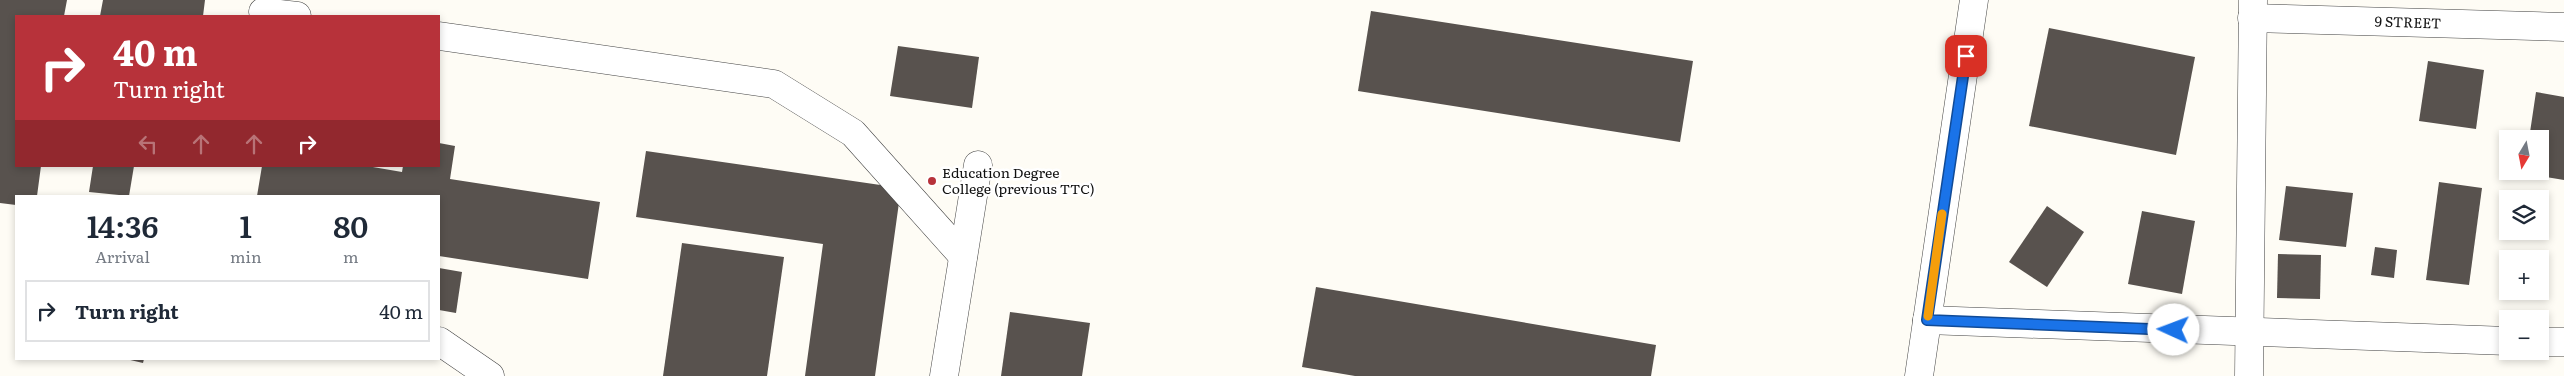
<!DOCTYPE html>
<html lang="en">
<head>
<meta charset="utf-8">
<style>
	:root { --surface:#fff; --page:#f6f6f7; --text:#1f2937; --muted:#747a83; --line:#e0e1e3 }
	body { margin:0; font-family:Literata,serif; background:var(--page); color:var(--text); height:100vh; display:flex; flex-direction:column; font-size:19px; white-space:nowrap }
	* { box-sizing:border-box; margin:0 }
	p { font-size:16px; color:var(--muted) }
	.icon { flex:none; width:28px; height:28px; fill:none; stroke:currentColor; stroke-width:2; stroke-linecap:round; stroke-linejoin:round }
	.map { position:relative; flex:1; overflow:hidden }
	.details { position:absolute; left:15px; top:195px; width:425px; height:165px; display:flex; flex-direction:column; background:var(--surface); border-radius:0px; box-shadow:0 2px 8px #0003 }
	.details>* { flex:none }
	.guide { position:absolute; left:15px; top:15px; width:425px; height:152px; border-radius:0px; box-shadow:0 2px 8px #0003; background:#b7323a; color:#fff; overflow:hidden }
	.needle { width:32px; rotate:190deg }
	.buttons { position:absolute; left:2499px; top:130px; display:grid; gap:10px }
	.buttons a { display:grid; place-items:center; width:50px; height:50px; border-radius:0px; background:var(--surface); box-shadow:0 2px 8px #0003; font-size:25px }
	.pin { position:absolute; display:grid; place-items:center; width:42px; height:42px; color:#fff; margin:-21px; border-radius:10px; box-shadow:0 2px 8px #0006 }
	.me { position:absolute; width:55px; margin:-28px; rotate:272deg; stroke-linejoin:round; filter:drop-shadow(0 0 4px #0008) }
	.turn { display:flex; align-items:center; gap:18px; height:105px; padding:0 15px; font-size:22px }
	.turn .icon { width:65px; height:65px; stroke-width:2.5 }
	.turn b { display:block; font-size:35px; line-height:42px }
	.lanes { display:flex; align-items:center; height:48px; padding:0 15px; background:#0003; justify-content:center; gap:25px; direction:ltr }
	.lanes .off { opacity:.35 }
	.eta { display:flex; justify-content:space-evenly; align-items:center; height:85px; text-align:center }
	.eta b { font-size:30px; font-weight:600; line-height:35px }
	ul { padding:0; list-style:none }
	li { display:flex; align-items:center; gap:15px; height:62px; margin:0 10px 8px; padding:0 5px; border:2px solid var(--line); border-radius:0px }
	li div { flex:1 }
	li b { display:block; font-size:19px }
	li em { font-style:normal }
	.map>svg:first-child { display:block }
</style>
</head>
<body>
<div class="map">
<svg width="2564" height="376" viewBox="0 0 2564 376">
	<rect width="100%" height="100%" fill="#fefcf5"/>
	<g fill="#58524e">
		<polygon points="0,0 67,0 64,16 16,16 16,166 41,166 37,196 16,196 16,205 0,203"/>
		<polygon points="103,0 205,0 203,16 100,16"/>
		<polygon points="1371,11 1693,61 1680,142 1358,91"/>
		<polygon points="2049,28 2195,57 2176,155 2029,126"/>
		<polygon points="898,46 979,57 972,108 890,96"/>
		<polygon points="2428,61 2484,70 2476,129 2419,121"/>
		<polygon points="2536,92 2564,97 2564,180 2523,173 2524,171 2540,171 2540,139 2529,139"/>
		<polygon points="439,143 455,146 450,179 600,202 588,279 439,256 439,196 257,196 262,166 367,166 402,172 403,166 439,166"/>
		<polygon points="646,151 901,188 875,376 805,376 823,244 636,217"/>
		<polygon points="93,166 134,166 129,196 89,192"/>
		<polygon points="2439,182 2482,188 2469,285 2426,280"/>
		<polygon points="2286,186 2353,193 2346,247 2279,240"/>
		<polygon points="2047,206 2084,232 2047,287 2009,262"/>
		<polygon points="2142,211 2195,221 2182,294 2128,284"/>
		<polygon points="682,243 784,257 767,376 663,376"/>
		<polygon points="2375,247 2397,250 2394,278 2371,275"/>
		<polygon points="2278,254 2321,255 2320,299 2277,298"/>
		<polygon points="439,268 462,272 456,313 439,310"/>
		<polygon points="1316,287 1656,345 1651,376 1355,376 1302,367"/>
		<polygon points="1010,312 1090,323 1082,376 1001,376"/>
		<polygon points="126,359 144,359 143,363"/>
	</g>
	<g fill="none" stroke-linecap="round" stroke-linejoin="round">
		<defs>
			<g id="minor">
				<polyline points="263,12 297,16"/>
				<path id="s1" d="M2252 18 2564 27"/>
				<polyline points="439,36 774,84 853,133 963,256"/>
				<polyline points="1927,320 2508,341"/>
				<polyline points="439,341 490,376"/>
				<polyline points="2540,342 2564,342"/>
				<polyline points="944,376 978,165"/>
				<polyline points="1919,376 1974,0"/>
				<polyline points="2249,376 2253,0"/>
			</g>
		</defs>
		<use href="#minor" stroke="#434343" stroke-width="29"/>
		<use href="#minor" stroke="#fff" stroke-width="28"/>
	</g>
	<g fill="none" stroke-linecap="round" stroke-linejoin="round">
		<defs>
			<polyline id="route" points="1966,56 1927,320 2174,330"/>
		</defs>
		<use href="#route" stroke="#114b97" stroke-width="12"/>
		<use href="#route" stroke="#1a73e8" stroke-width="9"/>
		<polyline stroke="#f59e0b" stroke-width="9" points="1928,316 1942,214"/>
	</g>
	<circle fill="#b7323a" stroke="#fff" stroke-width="2" cx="932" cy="181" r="5"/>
	<g text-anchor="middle" stroke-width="5" stroke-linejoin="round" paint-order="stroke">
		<g font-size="14" fill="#101010" stroke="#fff">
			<text dy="5" stroke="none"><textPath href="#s1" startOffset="156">9 STREET</textPath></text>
		</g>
		<g font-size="14" fill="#101010" stroke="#fff" text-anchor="start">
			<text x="942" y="178">Education Degree<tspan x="942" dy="16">College (previous TTC)</tspan></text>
		</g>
	</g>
</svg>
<div class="buttons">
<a><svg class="needle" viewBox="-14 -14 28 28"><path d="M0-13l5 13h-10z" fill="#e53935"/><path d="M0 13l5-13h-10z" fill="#747a83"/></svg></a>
<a><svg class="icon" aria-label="layers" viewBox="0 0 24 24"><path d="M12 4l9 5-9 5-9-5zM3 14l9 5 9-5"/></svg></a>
<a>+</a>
<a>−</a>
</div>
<div class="pin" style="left:1966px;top:56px;background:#d93025"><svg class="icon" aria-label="arrive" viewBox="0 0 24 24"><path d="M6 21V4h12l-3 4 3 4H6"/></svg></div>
<svg class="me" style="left:2174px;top:330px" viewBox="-20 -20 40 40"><circle r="19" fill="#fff"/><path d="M0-13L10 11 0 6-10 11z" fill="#1a73e8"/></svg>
<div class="guide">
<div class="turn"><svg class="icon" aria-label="right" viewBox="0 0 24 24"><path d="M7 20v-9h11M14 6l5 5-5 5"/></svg><div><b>40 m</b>Turn right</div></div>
<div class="lanes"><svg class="icon off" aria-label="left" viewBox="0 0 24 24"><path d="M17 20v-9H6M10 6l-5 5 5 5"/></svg><svg class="icon off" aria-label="ahead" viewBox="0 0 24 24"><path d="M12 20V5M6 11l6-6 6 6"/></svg><svg class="icon off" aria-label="ahead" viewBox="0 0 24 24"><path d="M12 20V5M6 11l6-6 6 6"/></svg><svg class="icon" aria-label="right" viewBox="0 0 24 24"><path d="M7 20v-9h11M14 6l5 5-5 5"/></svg></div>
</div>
<section class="details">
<div class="eta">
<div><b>14:36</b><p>Arrival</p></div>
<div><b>1</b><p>min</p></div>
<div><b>80</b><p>m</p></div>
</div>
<ul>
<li><svg class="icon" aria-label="right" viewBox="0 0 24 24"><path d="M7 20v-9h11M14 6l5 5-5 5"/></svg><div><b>Turn right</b></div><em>40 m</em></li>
</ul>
</section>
</div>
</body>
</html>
